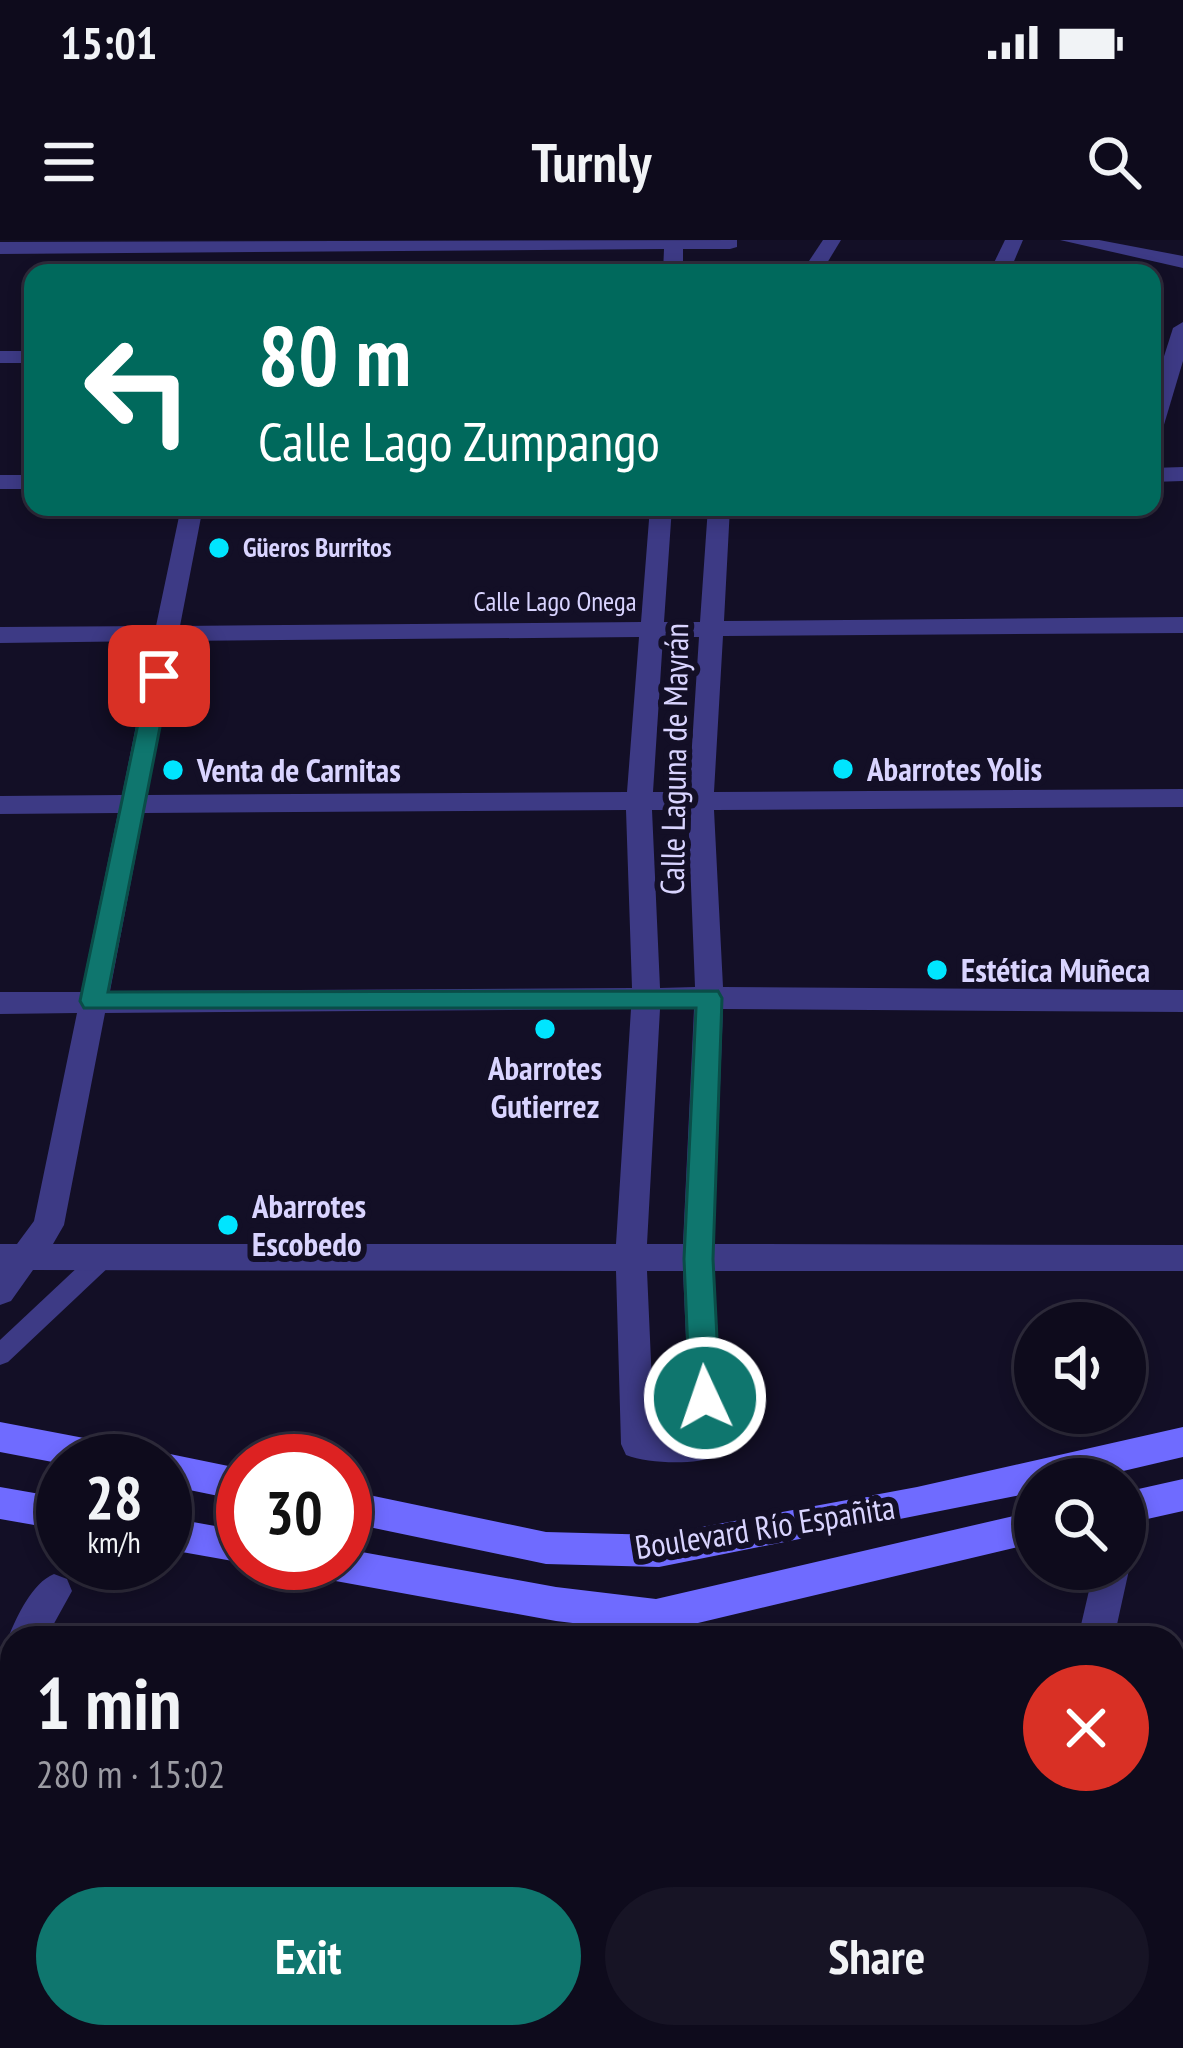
<!DOCTYPE html>
<html lang="en">
<head>
<meta charset="utf-8">
<style>
	:root { --surface:#0e0b1c; --page:#171425; --text:#f1f3f6; --muted:#9b9ba3; --line:#2e2b3b; --accent:#0f766e }
	body { margin:0; font-family:"PT Sans Narrow",sans-serif; background:var(--page); color:var(--text); height:100vh; display:flex; flex-direction:column; font-size:45px; white-space:nowrap }
	* { box-sizing:border-box; margin:0 }
	p { font-size:39px; color:var(--muted) }
	.icon { flex:none; width:66px; height:66px; fill:none; stroke:currentColor; stroke-width:2; stroke-linecap:round; stroke-linejoin:round }
	.map { position:relative; flex:1; overflow:hidden }
	.drawer { position:absolute; left:0px; top:1386px; width:1185px; height:423px; display:flex; flex-direction:column; background:var(--surface); border-radius:36px 36px 0 0; box-shadow:0 6px 18px #0003,0 0 0 3px var(--line) }
	.drawer>* { flex:none }
	.guide { position:absolute; left:24px; top:24px; width:1137px; height:252px; border-radius:24px; box-shadow:0 6px 18px #0003,0 0 0 3px var(--line); background:#00695c; color:#fff; overflow:hidden }
	.controls { position:absolute; left:1014px; top:1062px; display:grid; gap:24px }
	.controls a { display:grid; place-items:center; width:132px; height:132px; border-radius:50%; background:var(--surface); box-shadow:0 6px 18px #0003,0 0 0 3px var(--line); font-size:60px }
	.speed { position:absolute; left:36px; top:1194px; display:flex; gap:24px; font-size:60px; font-weight:700; text-align:center }
	.speed>* { display:grid; place-content:center; width:156px; height:156px; border-radius:50%; background:var(--surface); box-shadow:0 6px 18px #0003,0 0 0 3px var(--line); line-height:1 }
	.speed small { font-size:30px; font-weight:400 }
	.speed .limit { border:18px solid #d22; background:#fff; color:#111 }
	.pin { position:absolute; display:grid; place-items:center; width:102px; height:102px; color:#fff; margin:-51px; border-radius:24px; box-shadow:0 6px 18px #0006 }
	.me { position:absolute; width:132px; margin:-66px; rotate:357deg; stroke-linejoin:round; filter:drop-shadow(0 0 9px #0008) }
	.turn { display:flex; align-items:center; gap:42px; height:252px; padding:0 36px; font-size:54px }
	.turn .icon { width:156px; height:156px; stroke-width:2.5 }
	.turn b { display:block; font-size:84px; line-height:102px }
	.round { display:grid; place-items:center; flex:none; width:126px; height:126px; border-radius:63px; background:var(--page) }
	.summary { display:flex; align-items:center; justify-content:space-between; height:204px; padding:0 36px }
	h1 { font-size:72px; font-weight:800; line-height:90px }
	.action { display:flex; gap:24px; margin-top:auto; padding:24px 36px }
	.action a { flex:1; height:138px; border-radius:72px; background:var(--accent); color:#fff; font-size:48px; font-weight:800; line-height:138px; text-align:center }
	.action a+a { background:var(--page); color:var(--text) }
	.status { display:flex; justify-content:space-between; align-items:center; height:84px; padding:0 60px; background:var(--surface); direction:ltr }
	.status svg { height:33px; fill:currentColor }
	header { display:flex; justify-content:space-between; align-items:center; height:156px; padding:0 36px; background:var(--surface); font-size:54px; font-weight:800 }
	.map>svg:first-child { display:block }
</style>
</head>
<body>
<div class="status"><b>15:01</b><svg viewBox="0 0 49 12"><path d="M0 12V9h3v3zM5 12V6h3v6zM10 12V3h3v9zM15 12V0h3v12zM26 1h20v11H26zM47 4h2v5h-2z"/></svg></div>
<header><svg class="icon" aria-label="menu" viewBox="0 0 24 24"><path d="M4 6h16M4 12h16M4 18h16"/></svg>Turnly<svg class="icon" aria-label="search" viewBox="0 0 24 24"><circle cx="10" cy="10" r="6"/><path d="M15 15l6 6"/></svg></header>
<div class="map">
<svg width="1183" height="1808" viewBox="0 0 1183 1808">
	<rect width="100%" height="100%" fill="#130f26"/>
	<g fill="none" stroke-linecap="round" stroke-linejoin="round">
		<polygon fill="#3d3a85" fill-rule="evenodd" points="104,1008 112,1010 115,1017 112,1024 8,1122 0,1125 0,1100 96,1010"/>
		<g fill="#3d3a85" fill-rule="evenodd">
			<polygon points="737,0 737,7 730,9 683,9 683,33 663,33 664,9 0,14 0,2"/>
			<polygon points="823,0 841,0 821,33 801,33"/>
			<polygon points="1005,0 1023,0 1009,33 989,33"/>
			<polygon points="1060,0 1099,0 1183,16 1183,28"/>
			<polygon points="1183,82 1183,121 1163,188 1152,194 1152,154 1173,88"/>
			<rect x="0" y="111" width="33" height="12"/>
			<polygon points="1183,227 1183,241 1152,242 1152,228"/>
			<rect x="0" y="235" width="33" height="14"/>
			<path d="M181 267H203L180 386 641 382 650 267H672L664 382H700L708 267H730L724 381 1183 377V393L723 396 714 552 1183 549V567L714 570 723 747 1183 750V772L723 769 714 1004 1183 1005V1031H714L724 1205 719 1216C695 1225 650 1224 626 1215L621 1204 616 1031 33 1030 11 1061 0 1065V1004H17L34 981 77 773 0 774V752H81L118 573 0 574V556L122 555 153 401 0 403V387L156 386ZM639 397 627 552 147 555 177 401ZM663 397H699L689 552H653ZM626 570 632 748 110 751 144 573ZM652 570H688L695 747 660 748ZM631 769 616 1004H53L64 985 105 773ZM660 769H694L683 1004H647ZM647 1031H683L690 1189H654Z"/>
			<polygon points="1125,1322 1129,1330 1114,1398 1078,1398 1094,1329 1125,1329"/>
			<path d="M54 1334 67 1339 72 1351 46 1398H12V1455L0 1460V1409L11 1405 8 1398C17 1376 32 1343 54 1334Z"/>
			<polygon points="178,1797 219,1797 215,1808 173,1808"/>
			<polygon points="595,1797 635,1797 632,1808 590,1808"/>
			<polygon points="995,1797 1060,1797 1065,1808 999,1808"/>
		</g>
		<g fill="#6f6bff" fill-rule="evenodd">
			<polygon points="0,1182 126,1206 138,1210 143,1221 63,1224 0,1212"/>
			<polygon points="1183,1187 1183,1217 1089,1239 1035,1239 1035,1252 659,1327 546,1324 345,1282 345,1250 546,1292 659,1295 917,1247"/>
			<polygon points="165,1213 243,1229 243,1261 165,1245 165,1221 152,1221"/>
			<polygon points="1183,1239 1183,1271 1125,1284 1125,1252"/>
			<polygon points="0,1247 63,1258 63,1290 0,1279"/>
			<polygon points="1035,1271 1035,1303 656,1393 556,1381 330,1340 318,1335 312,1323 345,1323 345,1309 556,1347 656,1359"/>
			<polygon points="165,1277 243,1291 244,1323 165,1309"/>
		</g>
	</g>
	<polygon fill="#0f766e" stroke="#0a4d48" stroke-width="3" points="159,429 170,436 108,752 718,751 722,758 713,1019 720,1158 716,1168 705,1172 694,1168 690,1158 684,1019 696,768 84,768 80,761 148,436"/>
	<g fill="#00e5ff" stroke="#130f26" stroke-width="4.5">
		<circle cx="219" cy="308" r="12"/>
		<circle cx="843" cy="529" r="12"/>
		<circle cx="173" cy="530" r="12"/>
		<circle cx="937" cy="730" r="12"/>
		<circle cx="545" cy="789" r="12"/>
		<circle cx="228" cy="985" r="12"/>
	</g>
	<g text-anchor="middle" stroke-width="12" stroke-linejoin="round" paint-order="stroke">
		<g font-size="27" font-weight="bold" fill="#d9d4ff" stroke="#130f26" text-anchor="start">
			<text x="243" y="317">Güeros Burritos</text>
		</g>
		<g font-size="27" fill="#d9d4ff" stroke="#130f26">
			<text x="555" y="371">Calle Lago Onega</text>
		</g>
		<g font-size="33" fill="#d9d4ff" stroke="#130f26">
			<text transform="translate(674 519) rotate(-89)" y="12">Calle Laguna de Mayrán</text>
			<text transform="translate(765 1287) rotate(-9)" y="12">Boulevard Río Españita</text>
		</g>
		<g font-size="33" font-weight="bold" fill="#d9d4ff" stroke="#130f26" text-anchor="start">
			<text x="867" y="541">Abarrotes Yolis</text>
			<text x="197" y="542">Venta de Carnitas</text>
			<text x="961" y="742">Estética Muñeca</text>
			<text x="545" y="840" text-anchor="middle">Abarrotes<tspan x="545" dy="38">Gutierrez</tspan></text>
			<text x="252" y="978">Abarrotes<tspan x="252" dy="38">Escobedo</tspan></text>
		</g>
	</g>
</svg>
<div class="controls">
<a><svg class="icon" aria-label="sound" viewBox="0 0 24 24"><path d="M4 9h4l5-4v14l-5-4H4zM17 9q2 3 0 6"/></svg></a>
<a><svg class="icon" aria-label="search" viewBox="0 0 24 24"><circle cx="10" cy="10" r="6"/><path d="M15 15l6 6"/></svg></a>
</div>
<div class="speed"><div>28<small>km/h</small></div><div class="limit">30</div></div>
<div class="pin" style="left:159px;top:436px;background:#d93025"><svg class="icon" aria-label="arrive" viewBox="0 0 24 24"><path d="M6 21V4h12l-3 4 3 4H6"/></svg></div>
<svg class="me" style="left:705px;top:1158px" viewBox="-20 -20 40 40"><circle r="17" fill="#0f766e" stroke="#fff" stroke-width="3"/><path d="M0-11L8 9 0 5-8 9z" fill="#fff"/></svg>
<div class="guide">
<div class="turn"><svg class="icon" aria-label="left" viewBox="0 0 24 24"><path d="M17 20v-9H6M10 6l-5 5 5 5"/></svg><div><b>80 m</b>Calle Lago Zumpango</div></div>
</div>
<section class="drawer">
<div class="summary"><div><h1>1 min</h1><p>280 m · 15:02</p></div><a class="round" style="background:#d93025;color:#fff"><svg class="icon" aria-label="close" viewBox="0 0 24 24"><path d="M6 6l12 12M18 6L6 18"/></svg></a></div>
<div class="action"><a>Exit</a><a>Share</a></div>
</section>
</div>
</body>
</html>
